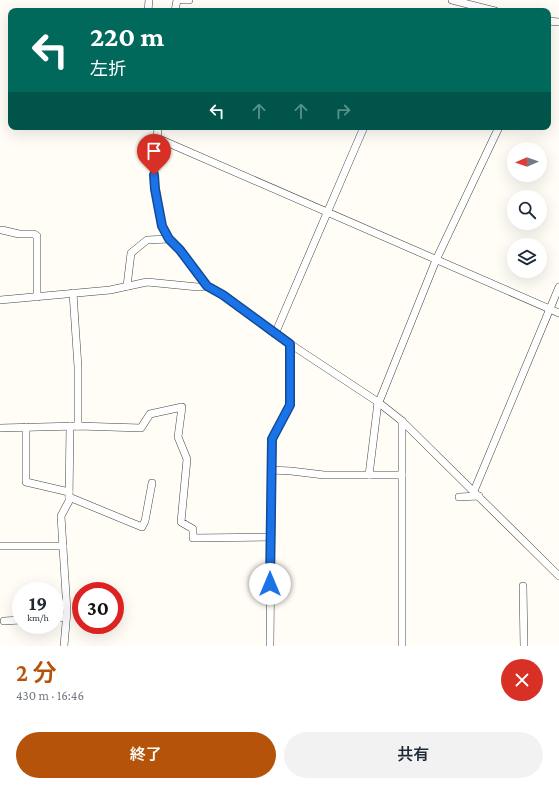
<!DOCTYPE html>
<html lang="ja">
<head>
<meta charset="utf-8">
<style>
	:root { --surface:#fff; --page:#f2f2f3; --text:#1f2937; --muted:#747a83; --accent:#b45309 }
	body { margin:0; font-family:"Crimson Pro","Noto Sans JP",serif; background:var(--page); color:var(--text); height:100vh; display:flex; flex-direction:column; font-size:15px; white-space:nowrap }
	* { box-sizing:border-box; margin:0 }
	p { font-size:13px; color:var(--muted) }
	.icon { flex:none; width:22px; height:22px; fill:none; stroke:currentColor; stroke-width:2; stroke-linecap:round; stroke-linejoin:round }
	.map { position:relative; height:646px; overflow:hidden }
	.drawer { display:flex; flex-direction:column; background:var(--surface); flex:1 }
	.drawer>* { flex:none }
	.guide { position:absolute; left:8px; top:8px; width:543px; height:122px; border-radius:8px; box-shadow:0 4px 16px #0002; background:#00695c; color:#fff; overflow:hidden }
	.needle { width:26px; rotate:268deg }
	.tools { position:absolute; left:507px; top:142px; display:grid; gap:8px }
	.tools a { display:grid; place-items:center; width:40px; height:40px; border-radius:50%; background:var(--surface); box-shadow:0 4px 16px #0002; font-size:20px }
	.speed { position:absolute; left:12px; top:582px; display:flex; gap:8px; font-size:20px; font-weight:700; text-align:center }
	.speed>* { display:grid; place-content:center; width:52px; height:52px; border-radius:50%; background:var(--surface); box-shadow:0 4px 16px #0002; line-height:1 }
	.speed small { font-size:10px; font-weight:400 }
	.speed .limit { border:6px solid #d22; background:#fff; color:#111 }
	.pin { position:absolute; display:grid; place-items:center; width:34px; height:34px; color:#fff; margin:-41px -17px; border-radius:50% 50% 50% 0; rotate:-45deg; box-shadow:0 0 4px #0007 }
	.pin .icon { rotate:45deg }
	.me { position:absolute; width:44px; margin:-22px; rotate:0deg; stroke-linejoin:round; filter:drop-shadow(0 0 3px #0008) }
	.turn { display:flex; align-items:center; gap:14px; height:84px; padding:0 16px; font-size:18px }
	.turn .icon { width:52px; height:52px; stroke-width:2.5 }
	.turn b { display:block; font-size:28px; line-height:34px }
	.lanes { display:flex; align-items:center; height:38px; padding:0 16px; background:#0003; justify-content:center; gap:20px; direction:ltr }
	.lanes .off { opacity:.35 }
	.round { display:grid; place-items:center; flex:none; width:42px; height:42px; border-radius:21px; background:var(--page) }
	.headline { display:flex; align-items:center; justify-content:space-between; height:68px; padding:0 16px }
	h1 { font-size:24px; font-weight:600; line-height:30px; color:var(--accent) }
	.action { display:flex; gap:8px; margin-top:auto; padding:8px 16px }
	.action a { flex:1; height:46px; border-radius:24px; background:var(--accent); color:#fff; font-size:16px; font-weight:600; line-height:46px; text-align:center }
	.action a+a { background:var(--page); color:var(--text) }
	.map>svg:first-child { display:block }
</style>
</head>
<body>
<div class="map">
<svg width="559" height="646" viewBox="0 0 559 646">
	<rect width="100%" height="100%" fill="#fffdf5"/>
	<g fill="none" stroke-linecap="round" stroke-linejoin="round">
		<defs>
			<g id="minor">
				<polyline points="182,0 189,0"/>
				<polyline points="452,0 495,11"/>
				<polyline points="148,11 149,0"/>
				<polyline points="175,11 177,0"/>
				<polyline points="548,21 559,22"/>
				<polyline points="158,127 154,175 155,189 162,226 169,239 180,250 207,286 223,295 275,334 378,402 402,421 559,576"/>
				<polyline points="157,138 559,313"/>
				<polyline points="2,230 19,234 34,234 37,236 37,297"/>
				<polyline points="127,286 131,253 147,240 169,239"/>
				<polyline points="73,293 78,367 78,426"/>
				<polyline points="0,300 110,290 147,282 198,287 207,286"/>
				<polyline points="275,334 364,127"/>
				<polyline points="379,402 436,260 499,127"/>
				<polyline points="26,427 26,482 69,492"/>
				<polyline points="0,428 78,426 141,428 150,414 182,407 178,437 187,459 181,522 193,529 193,538 271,537"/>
				<polyline points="271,470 291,471 324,475 402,475"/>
				<polyline points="369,475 378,402"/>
				<polyline points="474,491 559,287"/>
				<polyline points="69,497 142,527 145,521 152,483"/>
				<polyline points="459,497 479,496"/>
				<polyline points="0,546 63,546"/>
				<polyline points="523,586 524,646"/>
				<polyline points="55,618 66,617"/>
				<polyline points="4,621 21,620"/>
				<polyline points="64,646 67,611 61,516 69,501 70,426"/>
				<polyline points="270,646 272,439 290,405 290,344"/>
				<polyline points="402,646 402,421"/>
			</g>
		</defs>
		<use href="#minor" stroke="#444" stroke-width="8"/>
		<use href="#minor" stroke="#fff" stroke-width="7"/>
	</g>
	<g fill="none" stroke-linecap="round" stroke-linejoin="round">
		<defs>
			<polyline id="route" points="154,175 155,189 162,226 169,239 180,250 207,286 223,295 290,344 290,405 272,439 270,584"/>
		</defs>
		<use href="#route" stroke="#114b97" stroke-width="10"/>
		<use href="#route" stroke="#1a73e8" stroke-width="7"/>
	</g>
</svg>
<div class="tools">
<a><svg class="needle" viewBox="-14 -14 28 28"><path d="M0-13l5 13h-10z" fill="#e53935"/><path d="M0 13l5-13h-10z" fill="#747a83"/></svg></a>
<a><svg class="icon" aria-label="search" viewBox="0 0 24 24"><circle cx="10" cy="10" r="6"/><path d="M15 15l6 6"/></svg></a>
<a><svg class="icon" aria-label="layers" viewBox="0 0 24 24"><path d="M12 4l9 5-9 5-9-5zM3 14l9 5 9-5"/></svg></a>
</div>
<div class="speed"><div>19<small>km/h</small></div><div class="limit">30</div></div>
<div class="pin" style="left:154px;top:175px;background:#d93025"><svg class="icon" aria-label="arrive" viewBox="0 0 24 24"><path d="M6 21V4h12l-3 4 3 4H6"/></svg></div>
<svg class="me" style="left:270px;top:584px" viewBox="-20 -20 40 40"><circle r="19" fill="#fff"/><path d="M0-13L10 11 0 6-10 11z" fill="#1a73e8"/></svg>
<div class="guide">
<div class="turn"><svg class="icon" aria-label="left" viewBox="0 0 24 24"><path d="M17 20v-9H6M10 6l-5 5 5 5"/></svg><div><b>220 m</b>左折</div></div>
<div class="lanes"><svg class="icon" aria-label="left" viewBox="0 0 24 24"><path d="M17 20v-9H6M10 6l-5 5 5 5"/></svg><svg class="icon off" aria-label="ahead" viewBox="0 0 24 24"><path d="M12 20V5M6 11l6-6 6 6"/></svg><svg class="icon off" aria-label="ahead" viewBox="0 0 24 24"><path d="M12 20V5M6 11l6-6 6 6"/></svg><svg class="icon off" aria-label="right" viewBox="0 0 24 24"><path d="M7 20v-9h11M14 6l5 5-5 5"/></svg></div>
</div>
</div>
<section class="drawer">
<div class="headline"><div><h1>2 分</h1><p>430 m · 16:46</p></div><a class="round" style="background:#d93025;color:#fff"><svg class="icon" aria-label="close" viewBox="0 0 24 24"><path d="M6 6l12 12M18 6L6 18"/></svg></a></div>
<div class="action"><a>終了</a><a>共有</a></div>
</section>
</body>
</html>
